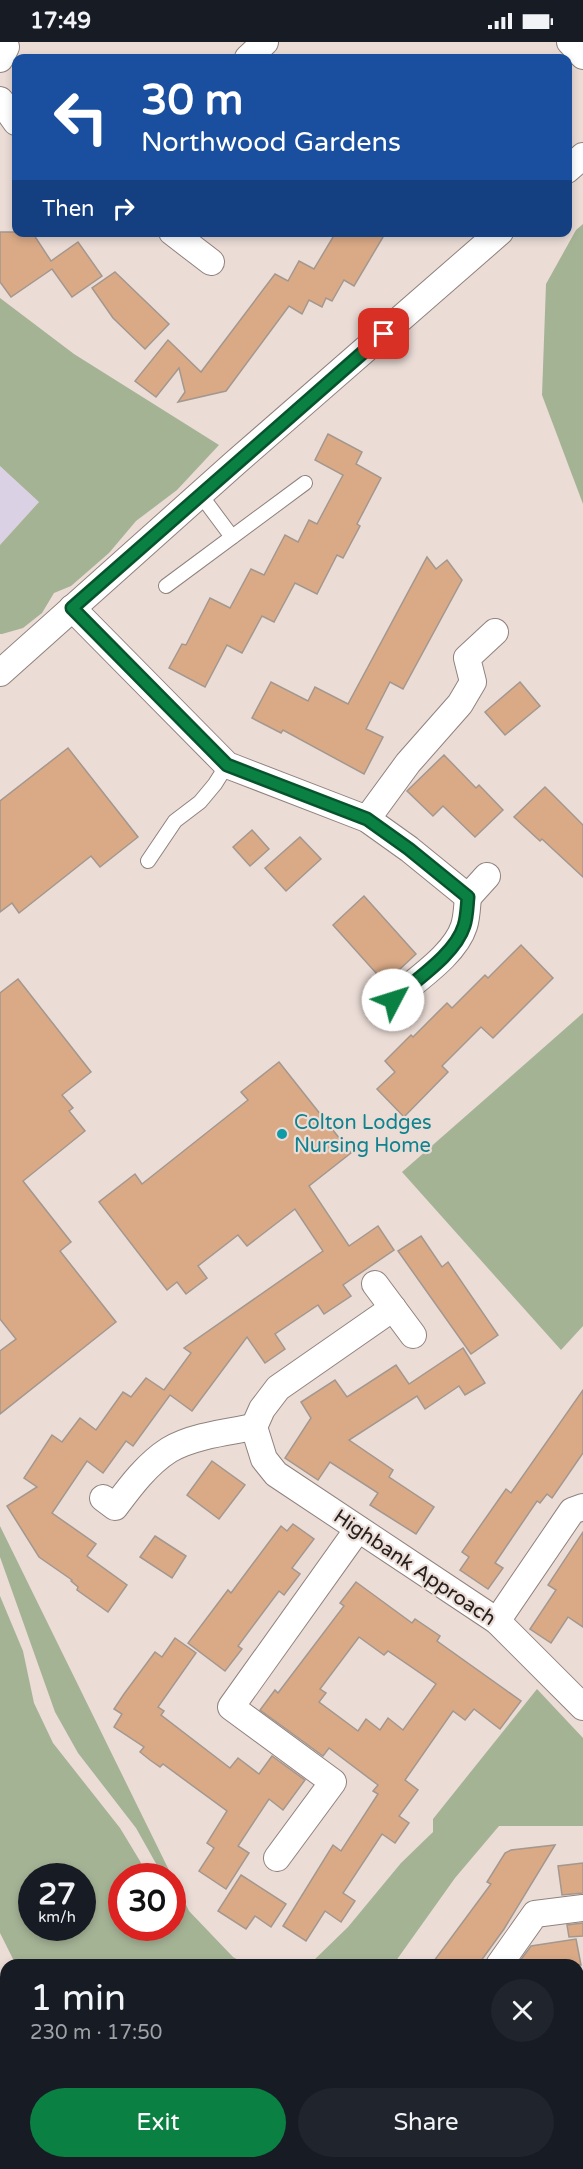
<!DOCTYPE html>
<html lang="en">
<head>
<meta charset="utf-8">
<style>
	:root { --surface:#171b24; --page:#20242c; --text:#f1f3f6; --muted:#9ea1a6; --accent:#0b8043 }
	body { margin:0; font-family:"Varela Round",sans-serif; background:var(--page); color:var(--text); height:100vh; display:flex; flex-direction:column; font-size:22px; white-space:nowrap }
	* { box-sizing:border-box; margin:0 }
	p { font-size:20px; color:var(--muted) }
	.icon { flex:none; width:33px; height:33px; fill:none; stroke:currentColor; stroke-width:2; stroke-linecap:round; stroke-linejoin:round }
	.map { position:relative; flex:1; overflow:hidden }
	.sheet { position:absolute; left:0px; top:1917px; width:584px; height:210px; display:flex; flex-direction:column; background:var(--surface); border-radius:18px 18px 0 0; box-shadow:0 3px 9px #0003 }
	.sheet>* { flex:none }
	.top-card { position:absolute; left:12px; top:12px; width:560px; height:183px; border-radius:12px; box-shadow:0 3px 9px #0003; background:#1a4fa0; color:#fff; overflow:hidden }
	.speed { position:absolute; left:18px; top:1821px; display:flex; gap:12px; font-size:30px; font-weight:700; text-align:center }
	.speed>* { display:grid; place-content:center; width:78px; height:78px; border-radius:50%; background:var(--surface); box-shadow:0 3px 9px #0003; line-height:1 }
	.speed small { font-size:15px; font-weight:400 }
	.speed .limit { border:9px solid #d22; background:#fff; color:#111 }
	.pin { position:absolute; display:grid; place-items:center; width:51px; height:51px; color:#fff; margin:-26px; border-radius:12px; box-shadow:0 3px 9px #0006 }
	.me { position:absolute; width:66px; margin:-33px; rotate:50deg; stroke-linejoin:round; filter:drop-shadow(0 0 4px #0008) }
	.turn { display:flex; align-items:center; gap:21px; height:126px; padding:0 30px; font-size:27px }
	.turn .icon { width:78px; height:78px; stroke-width:2.5 }
	.turn b { display:block; font-size:42px; line-height:51px }
	.then { display:flex; align-items:center; height:57px; padding:0 30px; background:#0003; gap:12px; font-size:22px }
	.round { display:grid; place-items:center; flex:none; width:63px; height:63px; border-radius:32px; background:var(--page) }
	.overview { display:flex; align-items:center; justify-content:space-between; height:102px; padding:0 30px }
	h1 { font-size:36px; font-weight:600; line-height:45px }
	.primary-button { display:flex; gap:12px; margin-top:auto; padding:12px 30px }
	.primary-button a { flex:1; height:69px; border-radius:36px; background:var(--accent); color:#fff; font-size:24px; font-weight:600; line-height:69px; text-align:center }
	.primary-button a+a { background:var(--page); color:var(--text) }
	.status { display:flex; justify-content:space-between; align-items:center; height:42px; padding:0 30px; background:var(--surface); direction:ltr }
	.status svg { height:16px; fill:currentColor }
	.map>svg:first-child { display:block }
</style>
</head>
<body>
<div class="status"><b>17:49</b><svg viewBox="0 0 49 12"><path d="M0 12V9h3v3zM5 12V6h3v6zM10 12V3h3v9zM15 12V0h3v12zM26 1h20v11H26zM47 4h2v5h-2z"/></svg></div>
<div class="map">
<svg width="583" height="2127" viewBox="0 0 583 2127">
	<rect width="100%" height="100%" fill="#ebdcd6"/>
	<polygon fill="#dbd1e5" points="0,424 39,460 0,503"/>
	<g fill="#a5b395" fill-rule="evenodd">
		<polygon points="583,182 583,462 542,353 546,242 576,188"/>
		<polygon points="0,256 74,312 219,403 177,448 136,479 109,511 71,544 54,551 42,571 23,586 2,592 0,592 0,503 39,460 0,424"/>
		<polygon points="583,971 583,1284 561,1308 402,1130"/>
		<path d="M0 1484 189 1869 233 1915 247 1923H16L0 1891V1554L23 1609 34 1661 53 1701 120 1786 140 1819 146 1834H122V1886H172L173 1867H181L173 1852 172 1834H163L136 1786 78 1711 55 1670 0 1515ZM32 1834H82V1886H32Z"/>
		<polygon points="537,1647 583,1696 583,1784 499,1784 455,1836 393,1923 305,1923 312,1920 348,1885 401,1821 433,1790 433,1777"/>
		<polygon points="0,2076 6,2088 6,2121 23,2121 26,2127 0,2127"/>
		<polygon points="117,2121 339,2121 341,2127 121,2127"/>
	</g>
	<g fill="#daaa87" stroke="#a3978e" stroke-width="1.5" fill-rule="evenodd">
		<polygon points="0,190 32,190 51,219 78,200 102,234 72,255 52,227 11,255 0,240"/>
		<polygon points="336,190 386,190 354,244 344,238 332,259 326,256 322,265 309,258 302,272 289,264 226,349 178,360 185,350 179,326 156,355 135,339 168,298 201,330 275,232 288,239 299,219 314,227"/>
		<polygon points="115,230 169,282 145,307 113,276 92,246"/>
		<polygon points="328,392 362,410 356,422 381,436 357,482 360,484 343,516 337,513 317,552 295,541 274,580 262,574 242,611 227,603 205,645 169,626 182,602 186,603 210,556 230,566 251,527 264,533 285,493 298,500 309,478 317,482 343,433 315,418"/>
		<polygon points="427,515 436,527 447,518 462,538 403,647 390,640 366,687 383,695 364,732 283,688 281,691 252,676 271,640 308,659 315,645 348,662"/>
		<polygon points="520,640 540,664 505,693 485,670"/>
		<polygon points="68,706 138,795 100,825 91,814 19,871 12,861 0,870 0,759"/>
		<polygon points="444,713 476,746 479,743 503,768 475,795 443,764 433,774 407,749"/>
		<polygon points="545,745 583,783 583,835 542,797 540,799 514,775"/>
		<polygon points="252,788 269,807 250,824 233,805"/>
		<polygon points="300,795 321,817 286,849 265,826"/>
		<polygon points="364,854 416,912 385,941 333,883"/>
		<polygon points="521,903 553,936 493,996 481,985 442,1024 448,1030 404,1075 377,1047 395,1030 385,1019 411,993 413,995 447,961 452,966 485,933 488,936"/>
		<polygon points="18,937 91,1030 62,1053 73,1066 69,1069 85,1089 23,1139 71,1200 60,1209 116,1280 0,1372 0,1309 16,1297 0,1277 0,951"/>
		<polygon points="279,1020 351,1111 309,1144 349,1204 378,1184 394,1208 343,1243 351,1254 324,1272 318,1263 275,1292 285,1307 265,1321 247,1295 192,1369 170,1353 133,1404 126,1399 103,1431 87,1419 52,1471 96,1502 87,1514 127,1543 108,1570 77,1548 78,1545 71,1539 72,1538 39,1515 7,1464 37,1445 24,1436 52,1393 62,1400 80,1376 96,1388 123,1350 131,1355 146,1336 164,1348 191,1311 184,1306 323,1209 295,1167 247,1204 238,1193 198,1224 207,1236 186,1252 177,1240 167,1248 99,1160 135,1132 142,1142 248,1058 241,1050"/>
		<polygon points="421,1194 442,1225 448,1220 498,1293 471,1312 398,1209"/>
		<polygon points="463,1306 485,1341 465,1353 459,1344 425,1367 417,1354 349,1398 393,1428 389,1435 434,1465 416,1492 370,1463 378,1451 330,1420 318,1438 285,1416 311,1376 301,1360 335,1338 347,1355 396,1323 409,1342"/>
		<polygon points="583,1348 583,1411 552,1456 547,1452 540,1461 537,1459 495,1521 503,1526 488,1547 460,1528 469,1515 462,1510 506,1447 511,1451"/>
		<polygon points="212,1419 245,1443 219,1477 187,1453"/>
		<polygon points="293,1482 314,1497 292,1526 300,1532 284,1553 279,1549 238,1604 242,1607 225,1629 188,1601 228,1548 231,1551 281,1484 287,1489"/>
		<polygon points="583,1490 583,1585 568,1575 551,1601 530,1587 556,1548 548,1543"/>
		<polygon points="155,1494 186,1514 172,1536 140,1515"/>
		<path d="M356 1540 412 1581 415 1577 440 1594 437 1599 521 1659 500 1687 474 1667 465 1678 453 1669 405 1738 418 1748 399 1774 409 1781 395 1801 382 1792 343 1851 355 1859 341 1880 325 1869 306 1899 283 1884 333 1803 341 1809 378 1752 373 1749 378 1743 329 1706 323 1714 260 1668 275 1648 278 1651 344 1564 340 1561ZM359 1595 384 1613 388 1609 436 1642 403 1688 388 1676 380 1688 366 1677 358 1689 319 1660 326 1651 320 1647Z"/>
		<polygon points="175,1596 196,1611 158,1665 164,1669 161,1673 230,1726 238,1716 259,1732 272,1714 305,1738 283,1768 269,1757 238,1804 249,1811 226,1847 199,1829 214,1806 207,1801 227,1769 163,1722 160,1725 150,1718 140,1710 144,1705 114,1685 122,1672 114,1667 124,1652 155,1610 162,1615"/>
		<polygon points="555,1803 504,1887 478,1923 431,1923 491,1842 487,1840 505,1811 511,1808"/>
		<polygon points="583,1821 583,1851 562,1853 558,1824"/>
		<polygon points="241,1833 286,1862 271,1885 255,1874 246,1887 218,1869"/>
		<polygon points="583,1881 583,1894 569,1895 567,1883"/>
		<polygon points="576,1897 581,1923 517,1923 531,1904"/>
	</g>
	<g fill="none" stroke-linecap="round" stroke-linejoin="round">
		<defs>
			<g id="service">
				<polyline points="200,452 232,495"/>
				<polyline points="166,544 305,441"/>
				<polyline points="148,819 175,779 200,760 215,742 227,723"/>
			</g>
			<g id="minor">
				<polyline points="570,0 583,14"/>
				<polyline points="248,16 265,0"/>
				<polyline points="0,17 6,5"/>
				<polyline points="0,58 16,80"/>
				<polyline points="567,128 583,114"/>
				<polyline points="172,190 211,220"/>
				<polyline points="72,566 227,723 367,777 409,807 468,855 487,834"/>
				<polyline points="0,631 235,421 500,190"/>
				<polyline points="367,777 408,721 460,662 473,640 467,616 495,590"/>
				<path d="M393 958C415 938 455 913 464 884 467 875 467 864 468 855"/>
				<polyline points="375,1242 413,1293"/>
				<polyline points="393,1266 278,1346 262,1367 254,1385 264,1417 276,1432 497,1579 583,1665"/>
				<path d="M103 1456 115 1465C130 1445 147 1422 169 1408 192 1394 228 1390 254 1385"/>
				<polyline points="497,1579 572,1469 583,1465"/>
				<polyline points="277,1816 333,1740 231,1665 358,1487"/>
				<polyline points="499,1923 535,1872 583,1866"/>
			</g>
			<g id="secondary">
				<polyline points="0,2017 6,2029"/>
				<polyline points="54,2121 57,2127"/>
			</g>
		</defs>
		<use href="#service" stroke="#90827d" stroke-width="16"/>
		<use href="#minor" stroke="#90827d" stroke-width="28"/>
		<use href="#secondary" stroke="#90827d" stroke-width="35"/>
		<use href="#service" stroke="#fff" stroke-width="14"/>
		<use href="#minor" stroke="#fff" stroke-width="26"/>
		<use href="#secondary" stroke="#fff" stroke-width="33"/>
	</g>
	<g fill="none" stroke-linecap="round" stroke-linejoin="round">
		<defs>
			<path id="route" d="M384 292 72 566 227 723 367 777 409 807 468 855C467 865 467 875 464 884 455 913 415 938 393 958"/>
		</defs>
		<use href="#route" stroke="#07532c" stroke-width="15"/>
		<use href="#route" stroke="#0b8043" stroke-width="10"/>
	</g>
	<circle fill="#0f9aa8" stroke="#ebdcd6" stroke-width="2" cx="282" cy="1092" r="6"/>
	<g text-anchor="middle" stroke-width="4.5" stroke-linejoin="round" paint-order="stroke">
		<g font-size="20" fill="#0d838f" stroke="#ebdcd6" text-anchor="start">
			<text x="294" y="1087">Colton Lodges<tspan x="294" dy="23">Nursing Home</tspan></text>
		</g>
		<g font-size="20" fill="#26201e" stroke="#ebdcd6">
			<text transform="translate(415 1525) rotate(34)" y="7">Highbank Approach</text>
		</g>
	</g>
</svg>
<div class="speed"><div>27<small>km/h</small></div><div class="limit">30</div></div>
<div class="pin" style="left:384px;top:292px;background:#d93025"><svg class="icon" aria-label="arrive" viewBox="0 0 24 24"><path d="M6 21V4h12l-3 4 3 4H6"/></svg></div>
<svg class="me" style="left:393px;top:958px" viewBox="-20 -20 40 40"><circle r="19" fill="#fff"/><path d="M0-13L10 11 0 6-10 11z" fill="#0b8043"/></svg>
<div class="top-card">
<div class="turn"><svg class="icon" aria-label="left" viewBox="0 0 24 24"><path d="M17 20v-9H6M10 6l-5 5 5 5"/></svg><div><b>30 m</b>Northwood Gardens</div></div>
<div class="then">Then<svg class="icon" aria-label="right" viewBox="0 0 24 24"><path d="M7 20v-9h11M14 6l5 5-5 5"/></svg></div>
</div>
<section class="sheet">
<div class="overview"><div><h1>1 min</h1><p>230 m · 17:50</p></div><a class="round"><svg class="icon" aria-label="close" viewBox="0 0 24 24"><path d="M6 6l12 12M18 6L6 18"/></svg></a></div>
<div class="primary-button"><a>Exit</a><a>Share</a></div>
</section>
</div>
</body>
</html>
